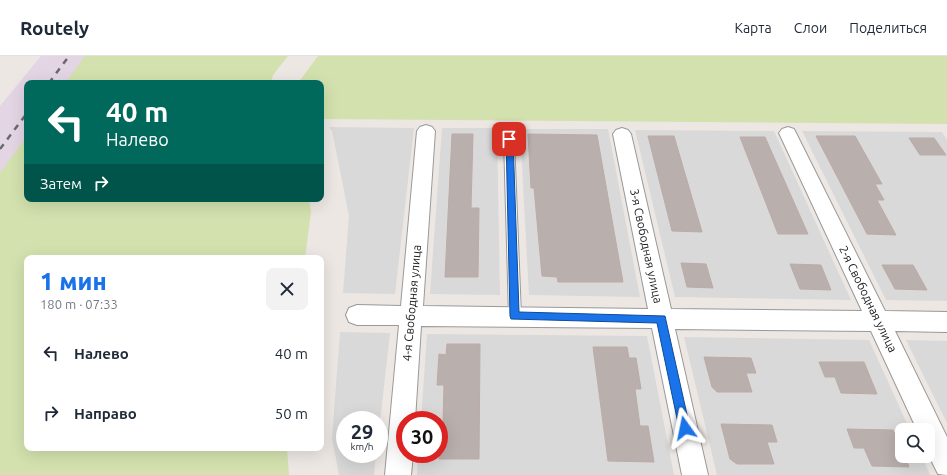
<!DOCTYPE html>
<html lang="ru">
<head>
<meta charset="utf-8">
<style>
	:root { --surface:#fff; --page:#f2f2f3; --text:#1f2937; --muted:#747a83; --line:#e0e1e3; --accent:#1a73e8 }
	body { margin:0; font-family:Ubuntu,sans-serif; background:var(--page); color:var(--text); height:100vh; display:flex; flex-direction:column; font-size:15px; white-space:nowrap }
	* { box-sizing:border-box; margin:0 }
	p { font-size:13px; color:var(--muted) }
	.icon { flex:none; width:22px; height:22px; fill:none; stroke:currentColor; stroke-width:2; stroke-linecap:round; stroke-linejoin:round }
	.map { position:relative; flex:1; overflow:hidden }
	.panel { position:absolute; left:24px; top:199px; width:300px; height:196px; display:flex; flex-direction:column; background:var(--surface); border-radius:8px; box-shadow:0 4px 16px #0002 }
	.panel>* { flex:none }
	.banner { position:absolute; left:24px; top:24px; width:300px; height:122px; border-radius:8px; box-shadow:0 4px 16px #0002; background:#00695c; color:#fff; overflow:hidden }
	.fabs { position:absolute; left:895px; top:367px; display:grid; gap:8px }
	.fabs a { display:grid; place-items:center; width:40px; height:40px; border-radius:8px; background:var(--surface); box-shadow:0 4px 16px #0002; font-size:20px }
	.speed { position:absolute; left:336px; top:355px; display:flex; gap:8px; font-size:20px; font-weight:700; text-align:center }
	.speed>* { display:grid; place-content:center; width:52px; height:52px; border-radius:50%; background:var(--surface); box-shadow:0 4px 16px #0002; line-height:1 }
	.speed small { font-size:10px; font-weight:400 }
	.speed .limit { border:6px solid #d22; background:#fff; color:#111 }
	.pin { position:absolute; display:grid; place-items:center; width:34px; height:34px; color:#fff; margin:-17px; border-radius:8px; box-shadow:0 2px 6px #0006 }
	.me { position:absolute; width:44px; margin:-22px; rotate:348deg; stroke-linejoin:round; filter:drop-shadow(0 0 3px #0008) }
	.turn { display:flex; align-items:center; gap:14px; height:84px; padding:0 16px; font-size:18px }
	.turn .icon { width:52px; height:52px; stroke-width:2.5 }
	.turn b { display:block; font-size:28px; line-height:34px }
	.then { display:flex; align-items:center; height:38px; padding:0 16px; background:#0003; gap:8px; font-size:15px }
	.round { display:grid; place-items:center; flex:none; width:42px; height:42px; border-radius:8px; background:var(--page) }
	.summary { display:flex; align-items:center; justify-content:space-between; height:68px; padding:0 16px }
	h1 { font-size:24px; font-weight:800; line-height:30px; color:var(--accent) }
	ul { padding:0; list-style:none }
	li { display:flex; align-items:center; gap:12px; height:60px; padding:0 16px }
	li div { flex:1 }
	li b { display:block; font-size:15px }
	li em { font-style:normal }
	header { display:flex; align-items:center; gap:24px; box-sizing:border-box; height:56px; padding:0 20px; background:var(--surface); border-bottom:1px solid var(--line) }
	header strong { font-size:19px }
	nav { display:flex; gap:22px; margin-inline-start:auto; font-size:14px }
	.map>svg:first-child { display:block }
</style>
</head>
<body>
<header>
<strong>Routely</strong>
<nav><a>Карта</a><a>Слои</a><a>Поделиться</a></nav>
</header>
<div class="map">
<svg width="947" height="419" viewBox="0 0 947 419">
	<rect width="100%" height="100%" fill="#ece7e3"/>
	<g fill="#dad9d9">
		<polygon points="329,71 414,72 395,238 343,237 349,160 332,75"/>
		<polygon points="442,72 497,72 500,239 430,238"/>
		<polygon points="520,73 608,73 640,241 529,239"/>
		<polygon points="635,74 774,75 851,244 675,241"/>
		<polygon points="802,75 942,76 947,84 947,245 886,244"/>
		<polygon points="340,276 390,277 379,375 379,364 345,364 345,398 376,398 374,419 339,419 332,382"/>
		<polygon points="427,278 647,280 674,419 417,419 418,398 439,398 439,364 421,364"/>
		<polygon points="684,281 869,284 910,374 902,374 902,400 922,400 930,419 717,419"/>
		<polygon points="906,284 947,285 947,367 938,349"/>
	</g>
	<polygon fill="#e4d5e5" points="41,0 88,0 68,27 27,27 27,84 0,121 0,50"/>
	<g fill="#d3e1ae">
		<polygon points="85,0 288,0 273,19 271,27 65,27"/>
		<polygon points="318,0 947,0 947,68 323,63 321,61 321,27 298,27"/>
		<polygon points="27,80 27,143 309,143 311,156 305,202 27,202 27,392 287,392 289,419 0,419 0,117"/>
	</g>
	<g fill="#b9afac" stroke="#bcaba7">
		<polygon points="452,78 473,78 471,152 479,152 478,221 445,221"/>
		<polygon points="528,78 597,79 623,226 558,226 557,221 542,220 534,132 531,132"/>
		<polygon points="648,80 674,80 702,176 672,175"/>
		<polygon points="816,80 855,80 882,128 875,128 884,144 877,144 896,179 867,178"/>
		<polygon points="740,81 765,81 808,178 778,178"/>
		<polygon points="909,82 934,82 946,99 920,99"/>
		<polygon points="681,207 706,208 713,232 687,231"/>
		<polygon points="790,208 821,209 831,234 800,233"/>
		<polygon points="882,209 913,209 927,234 895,233"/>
		<polygon points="447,288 480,288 479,403 439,403 439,367 443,367 444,329 437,329 439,298 446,299"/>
		<polygon points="593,291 627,291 629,302 636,302 641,333 635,333 640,370 648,370 654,406 608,405"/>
		<polygon points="704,301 751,302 756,317 746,317 752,336 717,336 712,331"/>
		<polygon points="819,306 864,306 877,338 841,337 835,321 825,321"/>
		<polygon points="721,368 772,369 777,386 767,386 774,408 737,408 730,403"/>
		<polygon points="847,373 893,374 902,394 902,400 905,400 909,411 872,410 864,392 854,392"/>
	</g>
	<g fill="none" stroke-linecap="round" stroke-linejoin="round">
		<defs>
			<polygon id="service" points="509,80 514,83 521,260 519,264 515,265 511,264 509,260 504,83"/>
			<polygon id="minor" points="426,69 432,71 435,75 423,250 648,253 613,78 616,74 622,72 628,74 631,78 671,253 862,255 779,77 782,73 788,71 794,73 885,255 947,256 947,276 895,275 947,381 947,419 938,418 928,398 928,374 917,374 871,275 675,273 708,419 682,419 652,272 421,270 415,364 405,364 405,398 413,398 411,419 385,419 399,269 357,269 349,266 346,259 349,252 357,249 401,250 417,75 420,71"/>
		</defs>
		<use href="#service" stroke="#999" stroke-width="2"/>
		<use href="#minor" stroke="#999" stroke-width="2"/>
		<use href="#service" fill="#fff" fill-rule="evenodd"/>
		<use href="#minor" fill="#fff" fill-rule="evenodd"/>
		<g stroke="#6a6a6a" stroke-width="2.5" stroke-dasharray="6 6" stroke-linecap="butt">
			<polyline points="49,27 69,0"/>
			<polyline points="0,93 27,57"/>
		</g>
	</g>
	<polygon fill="#1a73e8" stroke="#114b97" points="506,81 509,81 513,83 519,256 665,260 690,372 689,376 685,378 681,376 679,372 657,267 511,263 510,260"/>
	<g text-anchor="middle" stroke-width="4" stroke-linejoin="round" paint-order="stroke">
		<g font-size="12" fill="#1c1c1c" stroke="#fff">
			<text transform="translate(646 190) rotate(78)" y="4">3-я Свободная улица</text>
			<text transform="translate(868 243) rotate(64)" y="4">2-я Свободная улица</text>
			<text transform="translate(412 247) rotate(-85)" y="4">4-я Свободная улица</text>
		</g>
	</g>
</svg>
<div class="fabs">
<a><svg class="icon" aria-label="search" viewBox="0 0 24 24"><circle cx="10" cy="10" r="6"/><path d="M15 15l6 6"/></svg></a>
</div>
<div class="speed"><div>29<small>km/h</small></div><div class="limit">30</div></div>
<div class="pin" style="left:509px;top:83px;background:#d93025"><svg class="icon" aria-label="arrive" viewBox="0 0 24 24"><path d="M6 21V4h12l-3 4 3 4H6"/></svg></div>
<svg class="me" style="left:685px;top:372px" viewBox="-20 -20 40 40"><path d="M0-17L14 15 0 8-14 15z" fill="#1a73e8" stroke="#fff" stroke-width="4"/></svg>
<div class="banner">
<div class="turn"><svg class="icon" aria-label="left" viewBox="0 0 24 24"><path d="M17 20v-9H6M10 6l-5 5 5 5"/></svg><div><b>40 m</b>Налево</div></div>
<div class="then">Затем<svg class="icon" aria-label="right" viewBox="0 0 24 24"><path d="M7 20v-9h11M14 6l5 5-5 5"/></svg></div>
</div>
<section class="panel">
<div class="summary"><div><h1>1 мин</h1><p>180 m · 07:33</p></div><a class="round"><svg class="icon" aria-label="close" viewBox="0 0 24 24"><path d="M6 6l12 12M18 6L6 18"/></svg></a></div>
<ul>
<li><svg class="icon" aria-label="left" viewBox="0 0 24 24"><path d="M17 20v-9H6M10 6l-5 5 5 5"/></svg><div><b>Налево</b></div><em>40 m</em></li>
<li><svg class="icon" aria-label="right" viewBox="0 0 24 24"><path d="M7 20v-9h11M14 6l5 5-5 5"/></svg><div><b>Направо</b></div><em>50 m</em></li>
</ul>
</section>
</div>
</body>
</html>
